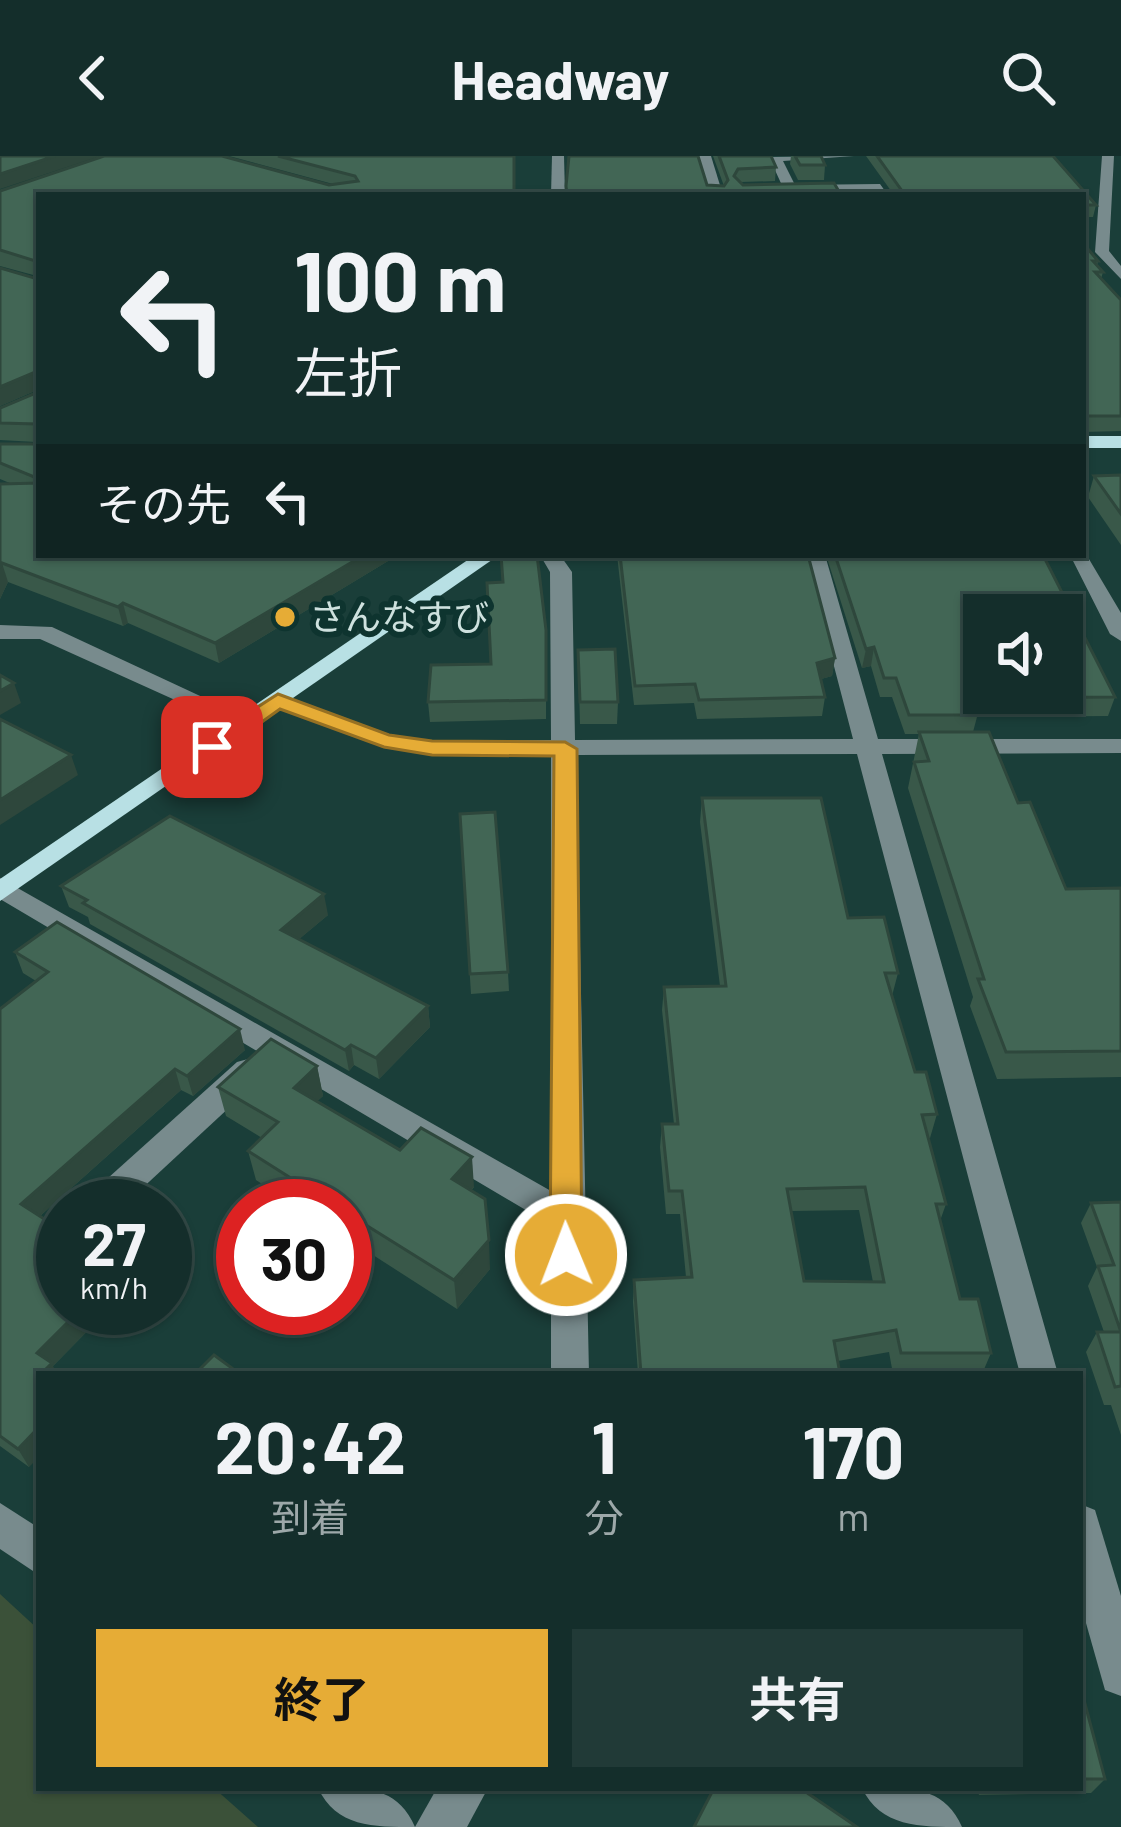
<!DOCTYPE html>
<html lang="ja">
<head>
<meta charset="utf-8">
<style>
	:root { --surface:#142e2b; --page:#213a37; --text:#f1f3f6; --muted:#9da8a9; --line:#334a47; --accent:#e6ac36 }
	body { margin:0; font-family:Barlow,"Noto Sans JP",sans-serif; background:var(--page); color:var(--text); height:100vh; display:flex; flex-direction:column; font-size:45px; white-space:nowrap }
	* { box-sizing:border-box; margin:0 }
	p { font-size:39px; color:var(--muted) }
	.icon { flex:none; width:66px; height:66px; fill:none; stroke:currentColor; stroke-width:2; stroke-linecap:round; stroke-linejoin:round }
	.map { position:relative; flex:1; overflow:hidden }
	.drawer { position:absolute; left:36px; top:1215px; width:1047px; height:420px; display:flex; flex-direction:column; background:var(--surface); border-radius:0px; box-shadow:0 3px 9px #0004,0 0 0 3px var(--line) }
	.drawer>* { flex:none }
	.banner { position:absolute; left:36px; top:36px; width:1050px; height:366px; border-radius:0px; box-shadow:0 3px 9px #0004,0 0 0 3px var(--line); background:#142e2b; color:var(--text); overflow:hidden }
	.tools { position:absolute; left:963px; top:438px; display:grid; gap:24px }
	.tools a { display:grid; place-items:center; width:120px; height:120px; border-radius:0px; background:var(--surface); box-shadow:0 3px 9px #0004,0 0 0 3px var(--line); font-size:60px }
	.speed { position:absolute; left:36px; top:1023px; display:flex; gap:24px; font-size:60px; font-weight:700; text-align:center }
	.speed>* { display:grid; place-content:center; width:156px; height:156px; border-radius:50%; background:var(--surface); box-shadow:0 3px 9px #0004,0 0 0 3px var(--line); line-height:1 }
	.speed small { font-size:30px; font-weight:400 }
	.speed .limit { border:18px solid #d22; background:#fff; color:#111 }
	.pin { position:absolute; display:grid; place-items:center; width:102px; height:102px; color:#fff; margin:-51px; border-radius:24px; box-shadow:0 6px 18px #0006 }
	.me { position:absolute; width:132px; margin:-66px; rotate:359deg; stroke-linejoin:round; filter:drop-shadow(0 0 9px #0008) }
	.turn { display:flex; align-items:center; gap:42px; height:252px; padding:0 60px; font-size:54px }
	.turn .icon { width:156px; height:156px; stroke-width:2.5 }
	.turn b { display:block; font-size:84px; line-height:102px }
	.then { display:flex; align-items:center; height:114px; padding:0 60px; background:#0003; gap:24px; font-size:45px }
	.eta { display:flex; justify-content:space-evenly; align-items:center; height:204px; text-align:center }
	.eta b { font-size:72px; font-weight:700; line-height:84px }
	.cta { display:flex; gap:24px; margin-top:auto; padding:24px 60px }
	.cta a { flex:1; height:138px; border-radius:0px; background:var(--accent); color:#111; font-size:48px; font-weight:700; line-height:138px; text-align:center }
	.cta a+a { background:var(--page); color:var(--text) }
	header { display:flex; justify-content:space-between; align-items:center; height:156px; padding:0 60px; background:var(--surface); font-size:54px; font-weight:700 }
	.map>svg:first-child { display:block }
</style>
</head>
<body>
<header><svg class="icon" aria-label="back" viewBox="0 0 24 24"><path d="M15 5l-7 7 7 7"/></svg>Headway<svg class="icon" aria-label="search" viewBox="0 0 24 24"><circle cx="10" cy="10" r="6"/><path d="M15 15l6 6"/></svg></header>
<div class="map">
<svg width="1121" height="1671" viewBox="0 0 1121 1671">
	<rect width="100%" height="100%" fill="#1a3e39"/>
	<polygon fill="#3b5139" points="0,1438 39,1474 39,1632 214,1632 258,1671 0,1671"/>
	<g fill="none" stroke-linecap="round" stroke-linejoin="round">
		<g fill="#788b8d" fill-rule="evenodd">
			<polygon points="552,0 564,0 565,39 551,39"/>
			<polygon points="699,0 711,0 723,39 709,39"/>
			<polygon points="854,0 783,5 795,29 880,28 885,35 785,36 769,1"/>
			<polygon points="1102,0 1114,0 1109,95 1121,110 1121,123 1095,96"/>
			<polygon points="1083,393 1121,457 1121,485 1110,478 1070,399 1083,399"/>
			<polygon points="540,399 560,399 572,416 575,584 853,583 805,399 825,399 878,583 1121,583 1121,597 882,598 1058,1218 1020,1218 857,598 576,599 589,1218 551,1218 551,1069 0,743 0,722 551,1035 551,599 432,599 384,592 266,545 278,538 389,578 432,585 551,584 550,416"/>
			<polygon points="0,469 52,471 258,567 255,572 237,572 40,483 0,483"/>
			<polygon points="248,903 259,906 264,915 259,924 123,1050 83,1050 88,1040 237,906"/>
			<polygon points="0,1347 39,1372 39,1419 0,1393"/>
			<polygon points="1080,1348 1095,1354 1121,1440 1121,1540 1105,1534 1080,1446"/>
			<path d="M318 1632C359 1632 396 1627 415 1671 373 1671 336 1671 318 1632Z"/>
			<polygon points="437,1632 488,1632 467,1671 415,1671"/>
			<path d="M862 1632C903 1632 943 1627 962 1671 920 1671 880 1671 862 1632Z"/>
		</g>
		<g fill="#b8e0e4" fill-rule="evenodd">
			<rect x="1083" y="280" width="38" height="12"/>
			<polygon points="475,399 499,399 0,745 0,723"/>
		</g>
	</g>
	<g fill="#395849" fill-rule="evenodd">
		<polygon points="229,0 515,0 514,39 39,39 39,399 398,399 219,507 128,467 123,470 8,426 0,443 0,328 12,328 0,323 0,288 34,288 36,286 0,284 0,252 36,237 37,234 0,250 0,112 34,122 37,120 0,110 0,35 333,28"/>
		<polygon points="713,0 771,0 776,11 775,25 741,26 743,29 841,39 566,39 566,30 724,30"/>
		<polygon points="791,0 821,0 825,9 824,24 798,24 790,8"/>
		<polygon points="866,0 1053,0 1096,49 1093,61 1083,61 1083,39 894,39"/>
		<polygon points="1083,87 1098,105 1097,110 1103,116 1101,123 1121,144 1121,275 1083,276"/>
		<polygon points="1121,319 1121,389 1088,341 1094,320"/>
		<polygon points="617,399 808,399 835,502 832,520 821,523 825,541 822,560 697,563 694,547 634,549"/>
		<polygon points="826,399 1043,399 1115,541 1108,560 977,561 973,576 1018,647 1066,733 1121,732 1121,921 997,923 970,850 973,841 908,632 919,578 905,578 892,541 880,541 871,510 862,512"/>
		<polygon points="546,474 546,563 430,566 428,546"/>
		<polygon points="578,494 618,546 617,568 580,568"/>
		<path d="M702 642 848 762 898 817 892 840 915 916 937 958 930 982H928L946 1048 940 1065 960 1143 991 1197 982 1218H893L889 1196 838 1205 840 1218H638L633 1146 634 1124 686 1121 680 1058H666L660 991 662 968H674L662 854 664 831 720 830 700 666ZM859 1054 873 1126 804 1125 791 1055Z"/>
		<polygon points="460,658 508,816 509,835 471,838"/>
		<polygon points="61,730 328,759 299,783 428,850 430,871 379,923 354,909 349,915 90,768 88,761 69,751"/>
		<polygon points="15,796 245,894 193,940 181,934 40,1060 63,1152 110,1152 53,1210 29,1311 0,1290 0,853 36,825 23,817"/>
		<polygon points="317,910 323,940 317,945 400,994 474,1031 471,1035 490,1113 457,1153 345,1081 345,1050 296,1050 256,1024 248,995 262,982 226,960 218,931"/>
		<polygon points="1121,1046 1121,1279 1111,1249 1104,1249 1086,1196 1097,1176 1104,1176 1088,1130 1097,1111 1081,1067 1091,1047"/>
		<polygon points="1080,1529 1105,1623 1091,1637 979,1639 977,1632 1080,1632"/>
	</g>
	<g fill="#2e473c">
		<polygon points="55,0 101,0 0,33 0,18"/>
		<polygon points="33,217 37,234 0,250 0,231"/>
		<polygon points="364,399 398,399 219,507 215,487"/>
		<polygon points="2,407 8,426 0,443 0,412"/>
		<polygon points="123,447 128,467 123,470 118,451"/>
		<polygon points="874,491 871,510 862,512 866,493"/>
		<polygon points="835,502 832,520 814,525 817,507"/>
		<polygon points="14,527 21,547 0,559 0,535"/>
		<polygon points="71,599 78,619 0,669 0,644"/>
		<polygon points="324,738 328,759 285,795 281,774"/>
		<polygon points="428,850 430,871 379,923 376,902"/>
		<polygon points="240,873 245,894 193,940 187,920"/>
		<polygon points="351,889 354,909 349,915 345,894"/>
		<polygon points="317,910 323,940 300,962 294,932"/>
		<polygon points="175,913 181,934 31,1068 21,1048"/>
		<polygon points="472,1001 474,1031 455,1052 452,1023"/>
		<polygon points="489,1084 490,1113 457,1153 454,1124"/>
		<polygon points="82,1152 110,1152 53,1210 57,1218 45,1218 37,1197"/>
		<polygon points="39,1271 39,1301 29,1311 18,1293"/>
	</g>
	<g fill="#426655" stroke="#2e473c" stroke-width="3" fill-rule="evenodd">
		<polygon points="0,0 55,0 0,18"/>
		<polygon points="104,0 222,0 329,29 358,25 355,20 278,0 514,0 514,39 39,39 39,111 39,106 0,94 0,35"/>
		<polygon points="569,0 698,0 707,29 724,30 728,24 719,0 771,0 776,11 738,13 734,20 743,29 834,27 841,39 567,39 566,30"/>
		<polygon points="795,0 821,0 825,9 800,9"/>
		<polygon points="877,0 1053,0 1096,49 1083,49 1083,39 905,39"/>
		<polygon points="1083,87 1098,105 1093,105 1103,116 1095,116 1121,144 1121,260 1083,260"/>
		<polygon points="0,112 34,122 39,119 39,323 0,307 0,288 34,288 39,283 37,268 0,267 0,252 36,237 39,221 33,217 0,231"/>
		<polygon points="1121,319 1121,358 1094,320"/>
		<polygon points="39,327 39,399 364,399 215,487 123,447 118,451 2,407 0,412 0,328"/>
		<polygon points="501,399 537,399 546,474 546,544 428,546 431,509 491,508 487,427 503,426"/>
		<polygon points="620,399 808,399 835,502 817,507 825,541 699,544 695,528 635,530"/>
		<path d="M835 399H1043L1115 541 970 542 977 559H909L896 522H884L874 491 866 493ZM984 459H1062V537H984Z"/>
		<polygon points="615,493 618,546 580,546 578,494"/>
		<polygon points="0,519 14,527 0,535"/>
		<polygon points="0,563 71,599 0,644"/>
		<polygon points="919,576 989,576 1018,647 1030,646 1066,733 1121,732 1121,895 1006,896 978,823 984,823 914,606 929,605"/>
		<path d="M702 642H821L848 762 884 761 898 817H885L915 916H926L937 958 922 959 946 1048H936L960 1143H978L991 1197H901L896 1174 834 1185 840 1218H641L634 1124 692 1121 682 1035H669L662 968H678L664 831 726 830ZM865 1031 884 1126 804 1125 787 1033Z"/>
		<polygon points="495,656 508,816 470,818 460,658"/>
		<polygon points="170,660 324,738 281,774 428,850 376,902 351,889 345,894 83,747 87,744 61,730"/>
		<polygon points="57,766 240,873 187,920 175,913 21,1048 63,1075 63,1152 82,1152 37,1197 52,1207 44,1215 47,1218 39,1218 39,1271 18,1293 0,1280 0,853 48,816 15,796"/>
		<polygon points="271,883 317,910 294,932 400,994 421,972 472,1001 452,1023 485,1043 489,1084 454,1124 345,1056 345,1050 335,1050 248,995 278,966 218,931"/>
		<polygon points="1121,1046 1121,1230 1115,1231 1097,1176 1121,1176 1098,1110 1114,1109 1091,1047"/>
		<polygon points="214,1199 240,1218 195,1218"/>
		<polygon points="1080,1529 1105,1623 1080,1623"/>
		<polygon points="714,1632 800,1632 857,1671 694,1671"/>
	</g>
	<polygon fill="#e6ac36" stroke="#967023" stroke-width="3" points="278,538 389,579 432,585 565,586 577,593 582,1099 578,1109 566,1113 555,1109 550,1099 554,600 432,599 384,591 280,553 220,596 203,596 203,586"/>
	<circle fill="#e6ac36" stroke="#0e342f" stroke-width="4.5" cx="285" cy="461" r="12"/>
	<g text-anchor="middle" stroke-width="12" stroke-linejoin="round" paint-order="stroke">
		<g font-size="36" fill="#cee1de" stroke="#0e342f" text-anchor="start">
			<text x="309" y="474">さんなすび</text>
		</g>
	</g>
</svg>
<div class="tools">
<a><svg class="icon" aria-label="sound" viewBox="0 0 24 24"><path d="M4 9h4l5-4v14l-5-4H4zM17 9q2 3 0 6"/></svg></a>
</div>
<div class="speed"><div>27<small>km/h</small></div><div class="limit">30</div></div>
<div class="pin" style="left:212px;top:591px;background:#d93025"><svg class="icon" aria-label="arrive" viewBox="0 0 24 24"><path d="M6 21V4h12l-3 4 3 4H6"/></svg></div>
<svg class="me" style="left:566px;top:1099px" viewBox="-20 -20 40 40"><circle r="17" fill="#e6ac36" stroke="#fff" stroke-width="3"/><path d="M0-11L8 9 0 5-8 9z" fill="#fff"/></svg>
<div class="banner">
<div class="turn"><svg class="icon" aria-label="left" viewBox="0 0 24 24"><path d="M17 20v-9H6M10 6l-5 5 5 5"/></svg><div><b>100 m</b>左折</div></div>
<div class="then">その先<svg class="icon" aria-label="left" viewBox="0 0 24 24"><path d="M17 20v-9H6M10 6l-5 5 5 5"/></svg></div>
</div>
<section class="drawer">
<div class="eta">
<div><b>20:42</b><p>到着</p></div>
<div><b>1</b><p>分</p></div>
<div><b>170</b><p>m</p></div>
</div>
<div class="cta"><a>終了</a><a>共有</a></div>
</section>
</div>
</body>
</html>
